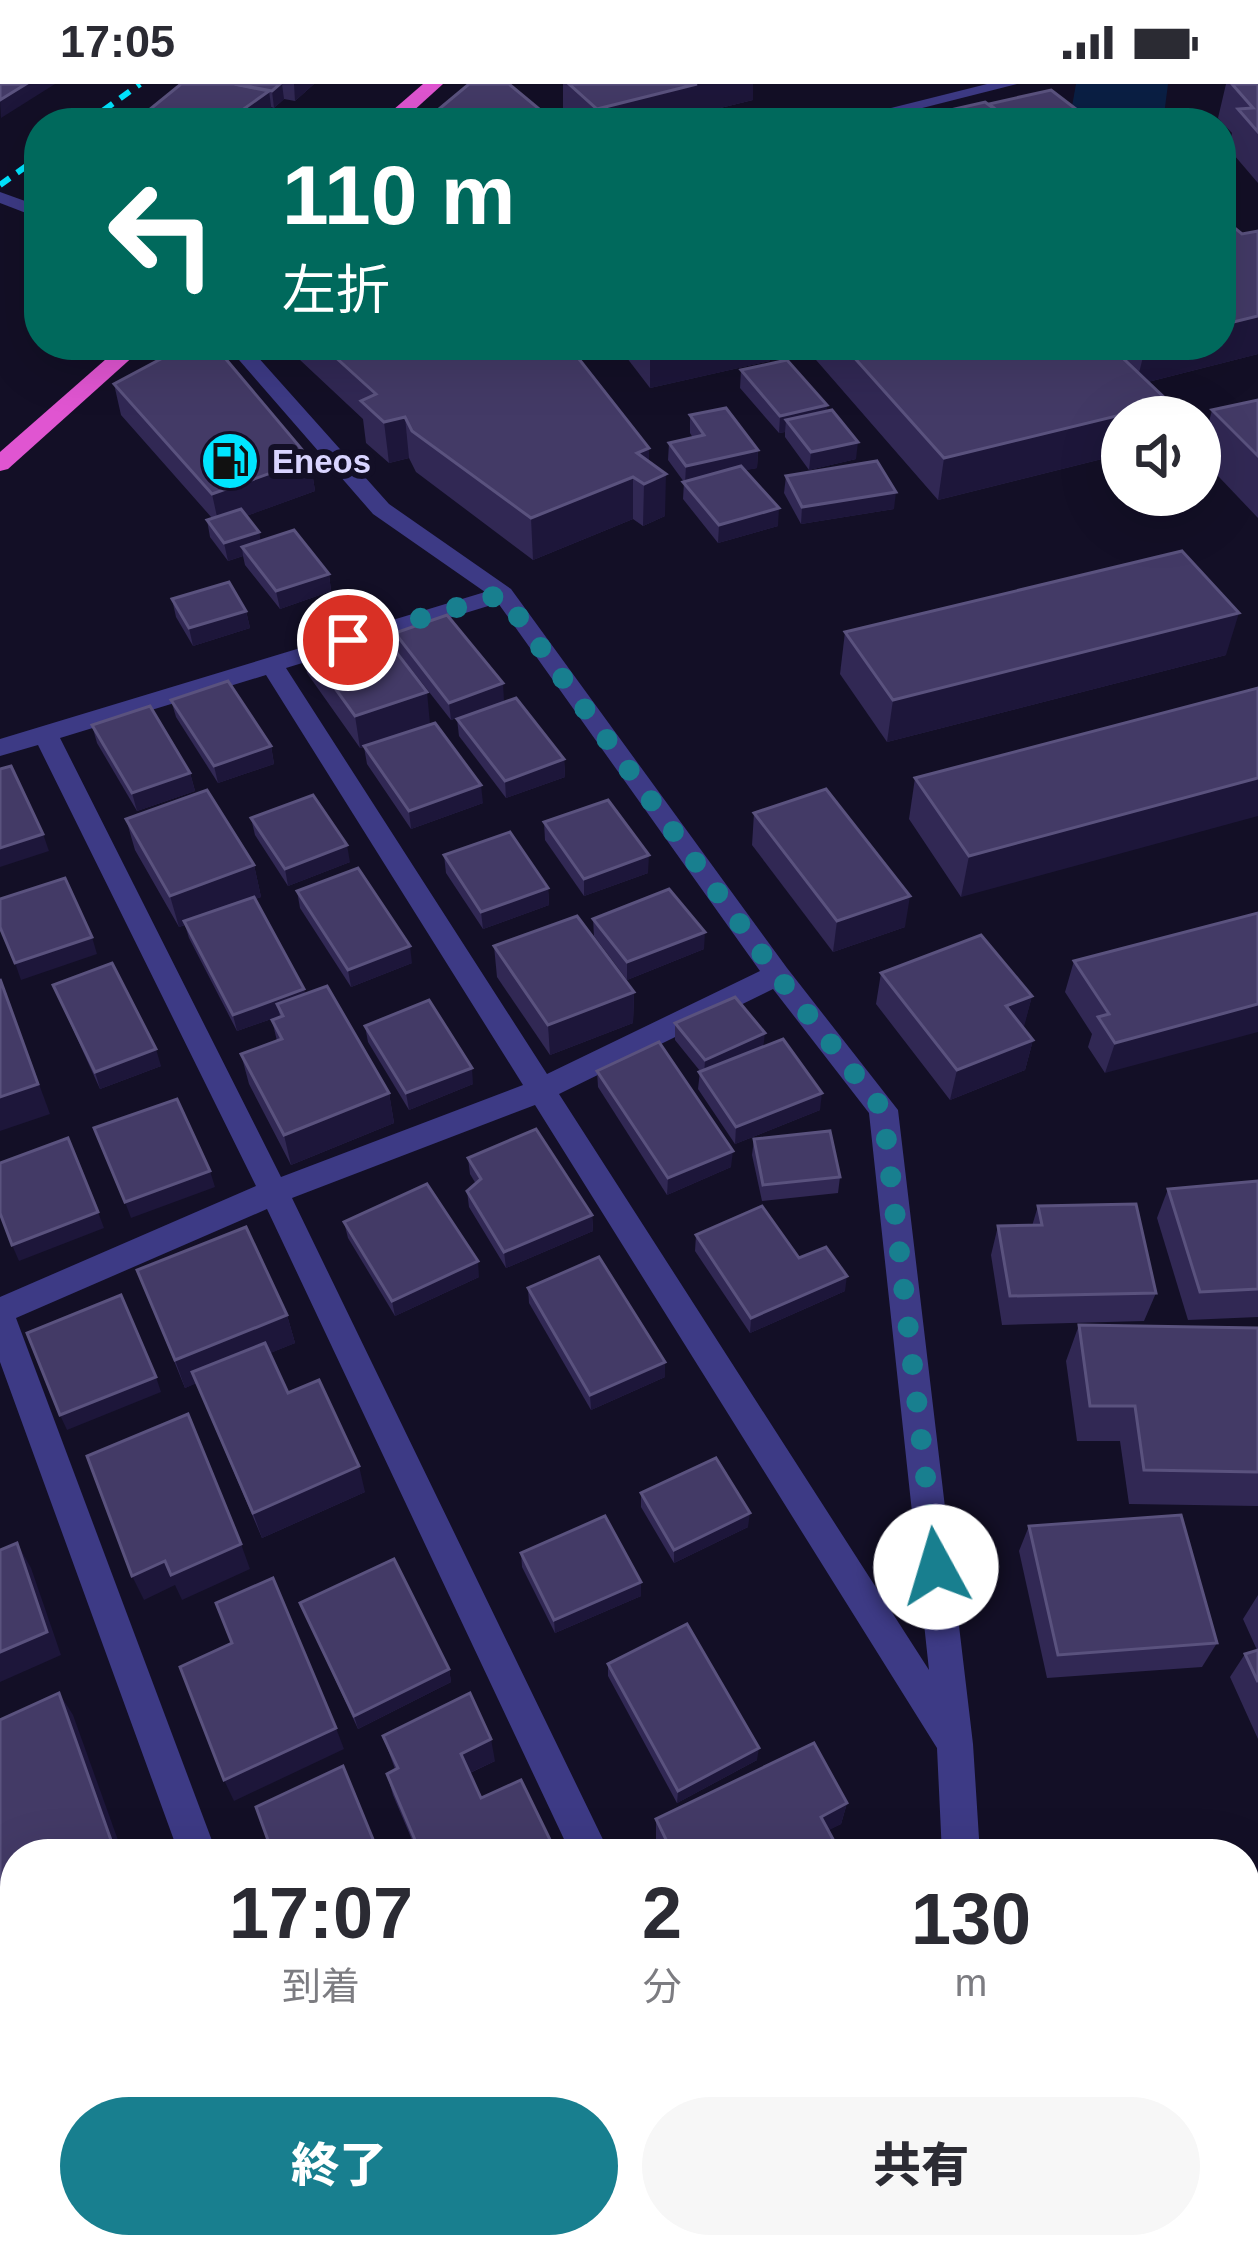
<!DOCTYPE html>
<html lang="ja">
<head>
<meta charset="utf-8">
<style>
	:root { --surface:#fff; --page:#f7f7f7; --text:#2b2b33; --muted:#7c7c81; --accent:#187f8f }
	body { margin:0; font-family:Helvetica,"Noto Sans JP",sans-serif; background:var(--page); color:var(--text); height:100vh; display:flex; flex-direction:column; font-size:45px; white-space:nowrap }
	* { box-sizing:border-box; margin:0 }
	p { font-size:39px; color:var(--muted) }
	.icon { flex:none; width:66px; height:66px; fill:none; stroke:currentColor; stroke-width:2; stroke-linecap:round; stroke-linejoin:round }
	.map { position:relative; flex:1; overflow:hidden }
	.panel { position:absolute; left:0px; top:1755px; width:1260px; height:420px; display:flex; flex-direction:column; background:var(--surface); border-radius:48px 48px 0 0; box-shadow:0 12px 48px #0002 }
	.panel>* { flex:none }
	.top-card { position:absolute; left:24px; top:24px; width:1212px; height:252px; border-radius:48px; box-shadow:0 12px 48px #0002; background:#00695c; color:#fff; overflow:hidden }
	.buttons { position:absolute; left:1101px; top:312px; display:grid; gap:24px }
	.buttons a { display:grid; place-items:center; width:120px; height:120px; border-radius:50%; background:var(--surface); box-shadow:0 12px 48px #0002; font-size:60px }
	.pin { position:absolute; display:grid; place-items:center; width:102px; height:102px; color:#fff; margin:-51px; border:6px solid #fff; border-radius:50%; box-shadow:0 3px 12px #0007 }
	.me { position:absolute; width:132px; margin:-66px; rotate:354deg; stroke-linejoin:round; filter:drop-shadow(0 0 9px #0008) }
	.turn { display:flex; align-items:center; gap:42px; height:252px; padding:0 60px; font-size:54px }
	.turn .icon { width:156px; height:156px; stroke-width:2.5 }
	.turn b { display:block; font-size:84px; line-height:102px }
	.eta { display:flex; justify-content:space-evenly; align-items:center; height:204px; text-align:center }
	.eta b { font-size:72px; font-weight:800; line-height:84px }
	.cta { display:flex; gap:24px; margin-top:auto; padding:24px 60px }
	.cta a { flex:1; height:138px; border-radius:72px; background:var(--accent); color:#fff; font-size:48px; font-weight:800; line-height:138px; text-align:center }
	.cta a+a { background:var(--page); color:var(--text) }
	.status { display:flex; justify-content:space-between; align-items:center; height:84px; padding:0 60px; background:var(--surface); direction:ltr }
	.status svg { height:33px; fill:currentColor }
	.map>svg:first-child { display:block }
</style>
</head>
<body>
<div class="status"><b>17:05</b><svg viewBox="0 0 49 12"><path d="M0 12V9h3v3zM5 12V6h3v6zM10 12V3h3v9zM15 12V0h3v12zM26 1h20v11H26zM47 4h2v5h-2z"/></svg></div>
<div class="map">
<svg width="1258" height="2175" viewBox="0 0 1258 2175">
	<rect width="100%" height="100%" fill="#130f26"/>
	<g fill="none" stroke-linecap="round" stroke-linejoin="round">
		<polygon fill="#0a1f44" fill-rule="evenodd" points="1076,0 1168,0 1163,39 1069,39"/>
		<g fill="#3d3a85" fill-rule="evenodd">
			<polygon points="987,0 1017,0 863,39 831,39"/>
			<polygon points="0,108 39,122 39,134 0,119"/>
			<path d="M226 261H247L389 420 511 505 787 884 898 1026 973 1660 980 1770H942L937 1664 535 1021 292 1114 610 1770H571L267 1125 16 1234 217 1770H179L0 1278V1213L256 1102 38 661 0 672V655L485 508 373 430ZM498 519 760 887 547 990 286 584ZM266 591 523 1001 281 1093 60 654ZM773 905 869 1029 929 1586 559 1010Z"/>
			<polygon points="24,2160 88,2160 82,2175 17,2175"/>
			<polygon points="322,2160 364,2160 371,2175 327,2175"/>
			<polygon points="546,2160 605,2160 599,2175 539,2175"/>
			<polygon points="1017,2160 1059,2160 1065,2175 1021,2175"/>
		</g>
		<g fill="#e055d1" fill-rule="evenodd">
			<polygon points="423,0 443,0 400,39 378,39"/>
			<polygon points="122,261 146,261 8,385 0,387 0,368"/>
		</g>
		<g stroke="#00e5ff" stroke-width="6" stroke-dasharray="12 9" stroke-linecap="butt">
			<polyline points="86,39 140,0"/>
			<polyline points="0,101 39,73"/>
		</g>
	</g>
	<g fill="#312854">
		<polygon points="181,0 314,0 295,17 284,15 274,24 271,23 273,36 269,39 133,39"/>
		<polygon points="563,0 753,0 753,16 659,39 580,39 563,24"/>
		<polygon points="1226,0 1258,0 1258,99 1228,64 1232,49 1218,34"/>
		<polygon points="1258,147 1258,270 1148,298 1170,319 1166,333 1122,333 1122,370 938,416 803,261 1221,261 1242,150"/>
		<polygon points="284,261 568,261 649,364 649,377 665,432 643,442 633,435 533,476 416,388 409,374 389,379 366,359 363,335"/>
		<polygon points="617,261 771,261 770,277 650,304"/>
		<polygon points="741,286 826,327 856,375 809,386 785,353 785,348 779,349 740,304"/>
		<polygon points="114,300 310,375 315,407 246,432 259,448 260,457 329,490 331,507 280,525 245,481 243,472 228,477 210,453 207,436 212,434 121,331"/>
		<polygon points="1258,316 1258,434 1200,373 1212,326"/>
		<polygon points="690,331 758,366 757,384 745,386 778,442 718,459 683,415 684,398 668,376 669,359 693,354 690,349"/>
		<polygon points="786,392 894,425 801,440 784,409"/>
		<polygon points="172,515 246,527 250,544 193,562 176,533"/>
		<polygon points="845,548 1226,571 887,658 840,590"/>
		<polygon points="395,549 504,617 451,636 397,567"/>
		<polygon points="301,557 430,640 483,719 411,745 367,680 364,663 360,664 307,589"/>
		<polygon points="1258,604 961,813 909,735 915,694"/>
		<polygon points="171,616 271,662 274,680 218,699 176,633"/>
		<polygon points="457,635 564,675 565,693 506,714 459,652"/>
		<polygon points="92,641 190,689 195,707 137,727 97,659"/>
		<polygon points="754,729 905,843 833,868 752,761"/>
		<polygon points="251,734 350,778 288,802 255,751"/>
		<polygon points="126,735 254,781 261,813 255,815 305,910 389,1009 394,1039 291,1081 249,1000 241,970 277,957 272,936 280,932 237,947 189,854 185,841 179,843 135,766"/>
		<polygon points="544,738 648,789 584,812 545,756"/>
		<polygon points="444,771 548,804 549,821 483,845 446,789"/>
		<polygon points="297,807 412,879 351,903 300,824"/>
		<polygon points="1258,829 1105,989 1088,963 1092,950 1065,908 1074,877"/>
		<polygon points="593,835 704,865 627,896 594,852"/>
		<polygon points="494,862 634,908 633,939 550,971 497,893"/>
		<polygon points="881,889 1032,912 1023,944 1033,956 1025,986 950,1016 876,920"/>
		<polygon points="53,901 161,982 100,1005"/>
		<polygon points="675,939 764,963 820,1026 735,1060 698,1005 700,987 675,956"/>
		<polygon points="365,942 473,1000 409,1026 368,958"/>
		<polygon points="597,987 731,1083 667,1111 598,1003"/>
		<polygon points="754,1055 840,1093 838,1109 762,1117 752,1071"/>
		<polygon points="468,1074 592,1131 593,1147 506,1184 469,1123 467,1107 476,1100 470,1090"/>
		<polygon points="1258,1097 1258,1233 1188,1236 1157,1134 1168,1105"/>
		<polygon points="1038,1122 1156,1209 1144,1237 1002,1241 991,1171 998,1142 1032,1142"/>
		<polygon points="344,1138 479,1193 395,1232 348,1154"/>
		<polygon points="696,1151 799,1174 845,1207 750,1249 695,1167"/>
		<polygon points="137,1186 287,1231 295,1259 270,1269 288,1309 365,1408 262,1454 196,1299 185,1304"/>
		<polygon points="528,1204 665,1278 665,1293 591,1326 529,1219"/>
		<polygon points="1079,1241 1258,1244 1258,1422 1129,1420 1120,1357 1077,1357 1066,1277"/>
		<polygon points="641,1409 748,1443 674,1479 641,1423"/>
		<polygon points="1029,1442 1217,1559 1202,1583 1047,1594 1019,1467"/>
		<polygon points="521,1469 641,1498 641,1512 555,1549 522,1483"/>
		<polygon points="1258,1511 1258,1655 1230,1593 1245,1570 1257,1566 1243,1535"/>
		<polygon points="300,1519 449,1585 451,1598 358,1645"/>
		<polygon points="608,1580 757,1676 677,1719 608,1592"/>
		<polygon points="383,1652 495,1677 470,1689 481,1714 557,1770 418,1770 393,1711 387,1690 395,1685"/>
		<polygon points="847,1719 841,1740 828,1746 841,1770 663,1770 656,1755 656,1735"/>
		<polygon points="1258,1805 1258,1913 1245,1886 1245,1809"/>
		<rect x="791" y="2160" width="135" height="15"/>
		<polygon points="1155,2163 1258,2175 1140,2175 1139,2173"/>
	</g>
	<g fill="#1d163a">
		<polygon points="26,0 55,0 1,34 0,16"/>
		<polygon points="280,0 282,0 284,15 274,24 272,7"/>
		<polygon points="294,0 314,0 295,17"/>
		<polygon points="697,0 753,0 753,16 659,39 597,39 597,25"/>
		<polygon points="269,7 273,36 269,39 224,39"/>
		<polygon points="1258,232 1258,270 1136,301 1146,261 1221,261 1221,241"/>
		<polygon points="702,261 771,261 770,277 650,304 650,273"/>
		<polygon points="1170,319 1166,333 1122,333 1122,370 938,416 944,374"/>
		<polygon points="827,321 826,338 786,336 785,348 779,349 780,332"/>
		<polygon points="405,333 409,374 389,379 384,338"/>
		<polygon points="858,358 856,375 809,386 811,368"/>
		<polygon points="649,364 649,398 666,390 665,432 643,442 644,400 637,369"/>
		<polygon points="758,366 757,384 685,399 686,382"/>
		<polygon points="310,375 315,407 219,442 212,410"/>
		<polygon points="633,393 633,435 533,476 531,434"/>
		<polygon points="896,408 894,425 801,440 802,423"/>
		<polygon points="779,424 778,442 718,459 719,441"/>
		<polygon points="259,448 262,466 242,463 243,472 228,477 224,459"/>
		<polygon points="329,490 331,507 280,525 276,507"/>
		<polygon points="246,527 250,544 193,562 189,544"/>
		<polygon points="1239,529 1226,571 887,658 893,616"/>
		<polygon points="503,599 504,617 451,636 449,619"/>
		<polygon points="427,608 430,640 360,664 355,632"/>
		<polygon points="271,662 274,680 218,699 214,682"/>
		<polygon points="564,675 565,693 506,714 505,697"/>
		<polygon points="190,689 195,707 137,727 132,709"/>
		<polygon points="1258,694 1258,732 961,813 969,772"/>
		<polygon points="481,701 483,719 411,745 409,727"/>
		<polygon points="43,750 49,767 0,783 0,764"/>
		<polygon points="347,761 350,778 288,802 285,785"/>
		<polygon points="649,771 648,789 584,812 584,795"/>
		<polygon points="254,781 261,813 179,843 170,812"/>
		<polygon points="548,804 549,821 483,845 481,828"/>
		<polygon points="910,812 905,843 833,868 837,837"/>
		<polygon points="705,848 704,865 627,896 627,878"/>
		<polygon points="92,853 97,870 21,896 15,879"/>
		<polygon points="410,862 412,879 351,903 348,886"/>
		<polygon points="0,894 50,1030 0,1047"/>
		<polygon points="304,905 308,922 277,920 280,932 237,947 233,931"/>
		<polygon points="634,908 633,939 550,971 548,941"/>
		<polygon points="1032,912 1024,943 998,953 1006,922"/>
		<polygon points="1258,920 1258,948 1105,989 1115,959"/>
		<polygon points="765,949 763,966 704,993 705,976"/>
		<polygon points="1033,956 1025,986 950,1016 957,986"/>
		<polygon points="156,965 161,982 100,1005 95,988"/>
		<polygon points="472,984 473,1000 409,1026 406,1009"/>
		<polygon points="389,1009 394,1039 291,1081 284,1051"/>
		<polygon points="822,1009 820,1026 735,1060 736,1043"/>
		<polygon points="733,1067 731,1083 667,1111 668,1094"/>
		<polygon points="210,1087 215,1103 131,1134 125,1118"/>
		<polygon points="98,1128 104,1144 19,1177 12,1161"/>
		<polygon points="592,1131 593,1147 506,1184 504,1168"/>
		<polygon points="478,1177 479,1193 395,1232 392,1217"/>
		<polygon points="847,1192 845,1207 750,1249 751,1234"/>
		<polygon points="287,1231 295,1259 185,1304 175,1276"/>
		<polygon points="665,1278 665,1293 591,1326 590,1311"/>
		<polygon points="156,1293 161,1308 67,1346 60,1331"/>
		<polygon points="359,1382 365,1408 262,1454 253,1429"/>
		<polygon points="750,1429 748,1443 674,1479 674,1466"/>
		<polygon points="17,1459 31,1484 61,1571 0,1598 0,1568"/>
		<polygon points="241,1460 250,1485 182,1516 175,1501 144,1516 132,1492 165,1477"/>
		<polygon points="641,1498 641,1512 555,1549 554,1536"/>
		<polygon points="449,1585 451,1598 358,1645 354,1632"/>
		<polygon points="59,1609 73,1631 123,1770 90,1770"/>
		<polygon points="336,1644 344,1665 234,1717 224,1696"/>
		<polygon points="491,1655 495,1677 465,1691 461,1670"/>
		<polygon points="759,1664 757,1676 677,1719 678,1707"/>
		<polygon points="847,1719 841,1740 816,1753 821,1733"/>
		<polygon points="15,1807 15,1833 12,1835 0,1822 0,1814"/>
		<polygon points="0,1927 6,1933 15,1962 15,2005 0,1954"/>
		<polygon points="15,2078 15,2100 0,2108 0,2086"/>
	</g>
	<g fill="#433a66" stroke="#5a527e" stroke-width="3">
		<polygon points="0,0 26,0 0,16"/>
		<polygon points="181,0 234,0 269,7 224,39 133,39"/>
		<polygon points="235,0 280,0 272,7"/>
		<polygon points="469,0 509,0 556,39 432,39 427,35"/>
		<polygon points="569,0 697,0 597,25"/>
		<polygon points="1232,0 1258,0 1258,48 1238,25 1253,24"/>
		<polygon points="1051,6 1089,35 1071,39 1013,39 989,20"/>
		<polygon points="985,18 1013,39 893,39"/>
		<polygon points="1221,133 1242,150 1258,147 1258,232 1221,241"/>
		<polygon points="187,261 214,261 310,375 212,410 114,300"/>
		<polygon points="322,261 568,261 649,364 637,369 666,390 644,400 633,393 531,434 412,347 405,333 384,338 361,317 376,310"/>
		<polygon points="641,261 702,261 650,273"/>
		<polygon points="843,261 1109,261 1170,319 944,374"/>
		<polygon points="787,276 827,321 780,332 741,286"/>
		<polygon points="1258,316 1258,372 1212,326"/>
		<polygon points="726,324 758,366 686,382 669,359 704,351 690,331"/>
		<polygon points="832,326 858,358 811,368 786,336"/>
		<polygon points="877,377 896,408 802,423 786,392"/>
		<polygon points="741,382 779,424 719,441 683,398"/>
		<polygon points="241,425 259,448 224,459 207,436"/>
		<polygon points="294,446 329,490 276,507 242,463"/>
		<polygon points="1182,467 1239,529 893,616 845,548"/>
		<polygon points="229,498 246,527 189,544 172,515"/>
		<polygon points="447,531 503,599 449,619 395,549"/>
		<polygon points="370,534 427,608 355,632 301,557"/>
		<polygon points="228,597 271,662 214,682 171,616"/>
		<polygon points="1258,604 1258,694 969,772 915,694"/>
		<polygon points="516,614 564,675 505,697 457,635"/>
		<polygon points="150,622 190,689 132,709 92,641"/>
		<polygon points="435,639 481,701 409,727 364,662"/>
		<polygon points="11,682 43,750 0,764 0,685"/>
		<polygon points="826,705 910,812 837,837 754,729"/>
		<polygon points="207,706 254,781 170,812 126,735"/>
		<polygon points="313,711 347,761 285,785 251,734"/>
		<polygon points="608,716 649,771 584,795 544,738"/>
		<polygon points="510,748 548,804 481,828 444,771"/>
		<polygon points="358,784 410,862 348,886 297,807"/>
		<polygon points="65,794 92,853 15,879 0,843 0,815"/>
		<polygon points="669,805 705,848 627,878 593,835"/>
		<polygon points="254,813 304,905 233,931 184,837"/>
		<polygon points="1258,829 1258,920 1115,959 1098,933 1109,930 1074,877"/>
		<polygon points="577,832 634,908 548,941 494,862"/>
		<polygon points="981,851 1032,912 1006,922 1033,956 957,986 881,889"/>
		<polygon points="112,879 156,965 95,988 53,901"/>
		<polygon points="0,895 38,1000 0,1013"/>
		<polygon points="327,902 389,1009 284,1051 241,970 282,955 272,936 283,932 277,920"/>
		<polygon points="735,913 765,949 705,976 675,939"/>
		<polygon points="429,916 472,984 406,1009 365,942"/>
		<polygon points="783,955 822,1009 736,1043 699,988"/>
		<polygon points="659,958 733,1067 668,1094 597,987"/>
		<polygon points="177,1015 210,1087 125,1118 94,1044"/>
		<polygon points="536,1045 592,1131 504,1168 467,1107 481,1095 468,1074"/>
		<polygon points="830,1047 840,1093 763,1101 754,1055"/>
		<polygon points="68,1054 98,1128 12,1161 0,1129 0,1079"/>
		<polygon points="1258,1097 1258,1205 1200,1208 1168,1105"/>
		<polygon points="427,1100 478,1177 392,1217 344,1138"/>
		<polygon points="1136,1120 1156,1209 1010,1212 998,1142 1042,1141 1038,1122"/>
		<polygon points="762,1122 799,1174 826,1163 847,1192 751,1234 696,1151"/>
		<polygon points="246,1143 287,1231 175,1276 137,1186"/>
		<polygon points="599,1173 665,1278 590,1311 528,1204"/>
		<polygon points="121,1211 156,1293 60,1331 27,1249"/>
		<polygon points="1079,1241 1258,1244 1258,1388 1144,1386 1135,1322 1090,1322"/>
		<polygon points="265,1259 288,1309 319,1296 359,1382 253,1429 192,1288"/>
		<polygon points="188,1330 241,1460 171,1491 165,1477 132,1492 87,1372"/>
		<polygon points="716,1374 750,1429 674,1466 641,1409"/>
		<polygon points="1181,1431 1217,1559 1058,1571 1029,1442"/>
		<polygon points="605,1432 641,1498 554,1536 521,1469"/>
		<polygon points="17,1459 47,1548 0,1568 0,1466"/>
		<polygon points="394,1475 449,1585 354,1632 300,1519"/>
		<polygon points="273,1494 336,1644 224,1696 180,1583 232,1559 216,1519"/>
		<polygon points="687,1540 759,1664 678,1707 608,1580"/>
		<polygon points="1258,1566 1258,1598 1245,1570"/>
		<polygon points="59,1609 112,1759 90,1770 15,1770 15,1807 0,1814 0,1636"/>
		<polygon points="470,1609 491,1655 461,1670 481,1714 521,1696 557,1770 421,1770 387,1690 398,1684 383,1652"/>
		<polygon points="814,1659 847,1719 821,1733 841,1770 673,1770 656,1735"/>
		<polygon points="343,1682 379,1770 273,1770 256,1723"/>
		<polygon points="1258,1805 1258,1845 1245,1819 1245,1809"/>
		<polygon points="0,1954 15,2005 15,2078 0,2086"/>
		<polygon points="1258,2129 1258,2175 1160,2175 1155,2163 1163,2160 1245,2160 1245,2133"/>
		<polygon points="796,2160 926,2160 926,2175 795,2175"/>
	</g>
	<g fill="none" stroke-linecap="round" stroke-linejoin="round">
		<polyline stroke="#187f8f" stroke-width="21" stroke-dasharray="0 37.8" points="348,556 502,510 777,891 883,1026 936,1483"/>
	</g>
	<defs>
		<symbol id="fuel-disc" viewBox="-11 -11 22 22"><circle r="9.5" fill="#00e5ff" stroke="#130f26"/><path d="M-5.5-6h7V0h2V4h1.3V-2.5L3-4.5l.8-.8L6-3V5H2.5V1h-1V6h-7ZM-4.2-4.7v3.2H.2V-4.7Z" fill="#111"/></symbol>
	</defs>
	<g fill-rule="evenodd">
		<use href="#fuel-disc" x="197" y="344" width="66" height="66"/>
	</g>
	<g text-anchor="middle" stroke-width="12" stroke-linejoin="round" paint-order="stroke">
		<g font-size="33" font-weight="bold" fill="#d9d4ff" stroke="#130f26" text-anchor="start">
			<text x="272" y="389">Eneos</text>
		</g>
	</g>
</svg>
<div class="buttons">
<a><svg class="icon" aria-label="sound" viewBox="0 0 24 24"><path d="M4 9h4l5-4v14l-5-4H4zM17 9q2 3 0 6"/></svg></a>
</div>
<div class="pin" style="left:348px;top:556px;background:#d93025"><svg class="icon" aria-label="arrive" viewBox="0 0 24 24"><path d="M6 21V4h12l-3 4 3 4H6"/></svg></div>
<svg class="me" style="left:936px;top:1483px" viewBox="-20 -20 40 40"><circle r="19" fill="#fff"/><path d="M0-13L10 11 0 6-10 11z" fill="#187f8f"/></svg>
<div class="top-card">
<div class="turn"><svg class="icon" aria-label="left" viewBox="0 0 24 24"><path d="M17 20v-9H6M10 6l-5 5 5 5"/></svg><div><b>110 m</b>左折</div></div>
</div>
<section class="panel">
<div class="eta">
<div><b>17:07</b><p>到着</p></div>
<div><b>2</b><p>分</p></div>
<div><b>130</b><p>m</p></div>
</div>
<div class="cta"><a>終了</a><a>共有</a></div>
</section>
</div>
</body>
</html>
